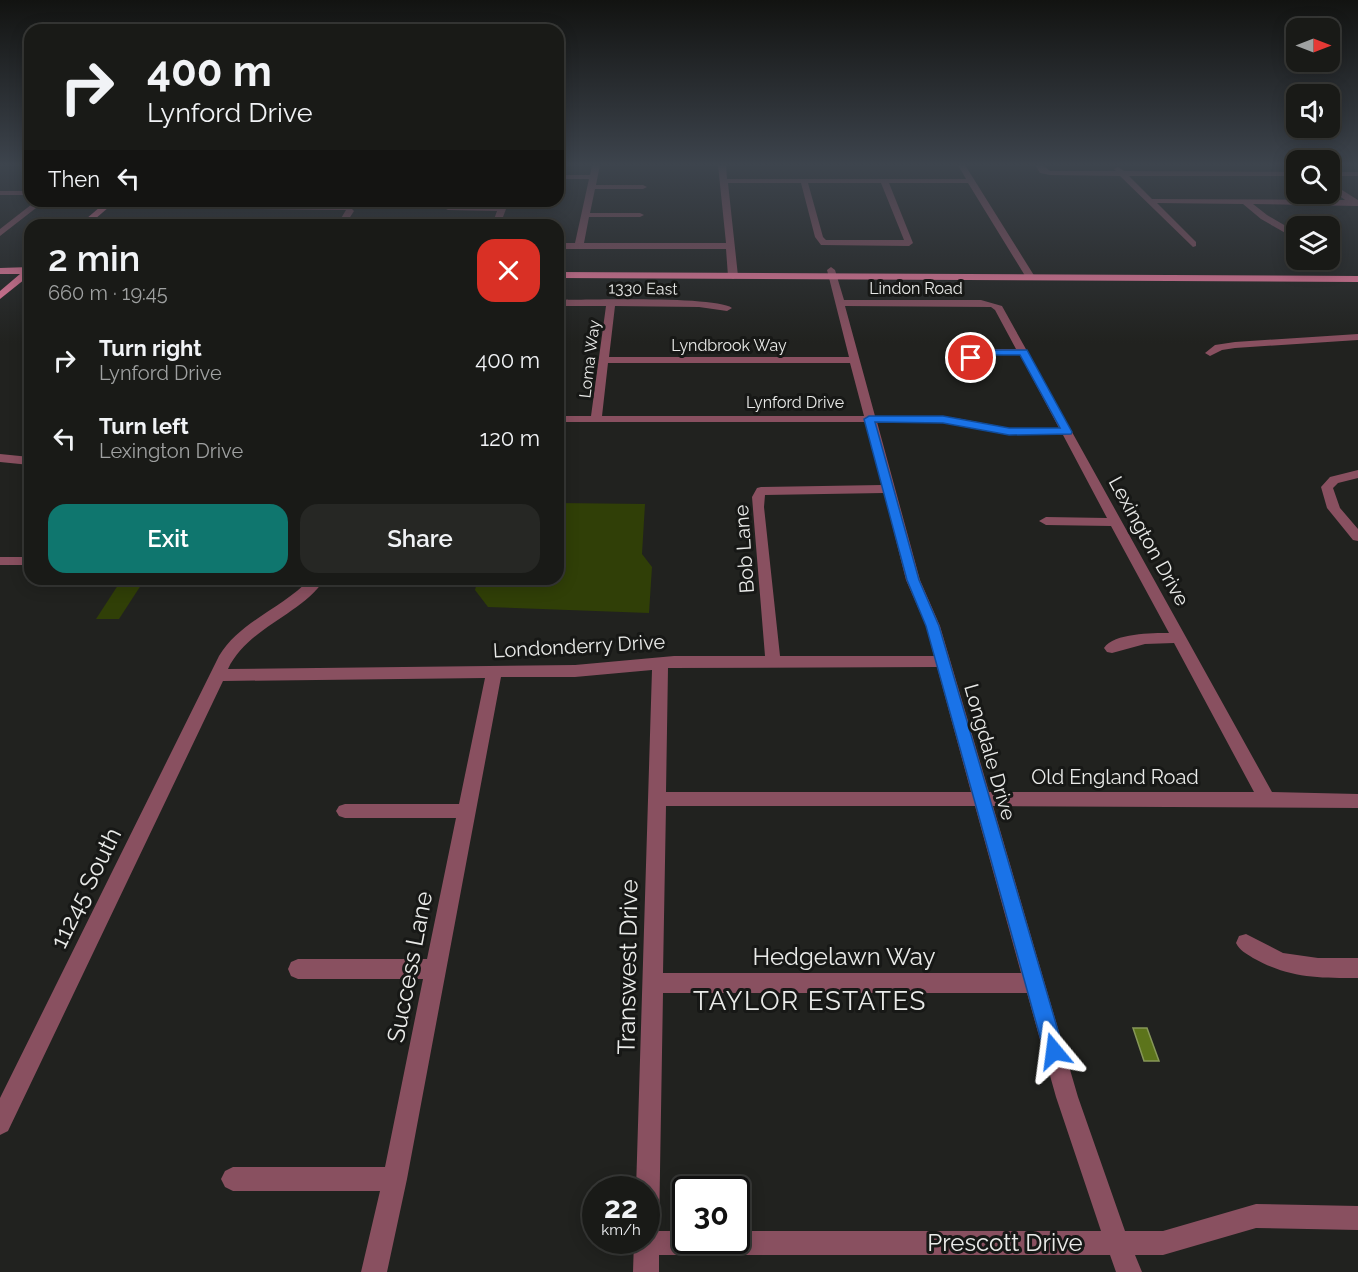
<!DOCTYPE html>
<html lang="en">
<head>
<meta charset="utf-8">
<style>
	:root { --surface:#191a17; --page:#262724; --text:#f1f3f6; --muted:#9fa1a1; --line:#373836; --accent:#0f766e }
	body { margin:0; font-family:Raleway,sans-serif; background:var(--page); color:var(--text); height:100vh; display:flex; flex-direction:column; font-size:22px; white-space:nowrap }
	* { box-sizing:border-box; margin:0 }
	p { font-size:20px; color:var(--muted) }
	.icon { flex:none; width:33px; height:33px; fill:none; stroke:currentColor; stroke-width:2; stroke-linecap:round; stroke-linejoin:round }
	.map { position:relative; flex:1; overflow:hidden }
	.drawer { position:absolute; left:24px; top:219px; width:540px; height:366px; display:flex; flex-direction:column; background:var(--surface); border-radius:18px; box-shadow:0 3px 15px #0003,0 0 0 2px var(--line) }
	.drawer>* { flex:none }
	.top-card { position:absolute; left:24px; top:24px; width:540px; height:183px; border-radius:18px; box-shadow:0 3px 15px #0003,0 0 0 2px var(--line); background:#191a17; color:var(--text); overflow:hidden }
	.needle { width:39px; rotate:90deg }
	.tools { position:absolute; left:1286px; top:18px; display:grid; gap:12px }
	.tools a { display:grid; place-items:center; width:54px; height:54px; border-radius:12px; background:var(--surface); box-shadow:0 3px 15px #0003,0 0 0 2px var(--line); font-size:30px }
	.speed { position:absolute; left:582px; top:1176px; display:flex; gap:12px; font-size:30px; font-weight:700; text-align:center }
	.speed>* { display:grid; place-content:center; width:78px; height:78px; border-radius:50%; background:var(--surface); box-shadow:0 3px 15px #0003,0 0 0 2px var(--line); line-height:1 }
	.speed small { font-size:15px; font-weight:400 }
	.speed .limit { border:3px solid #111; border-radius:9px; background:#fff; color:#111 }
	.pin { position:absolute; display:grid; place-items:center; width:51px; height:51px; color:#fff; margin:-26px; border:3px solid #fff; border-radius:50%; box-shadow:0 2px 6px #0007 }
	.me { position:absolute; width:66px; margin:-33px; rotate:344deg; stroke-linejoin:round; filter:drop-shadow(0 0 4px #0008) }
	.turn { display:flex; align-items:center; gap:21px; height:126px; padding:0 24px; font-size:27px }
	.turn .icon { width:78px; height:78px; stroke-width:2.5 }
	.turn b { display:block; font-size:42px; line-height:51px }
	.then { display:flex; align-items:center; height:57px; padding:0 24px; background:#0003; gap:12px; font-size:22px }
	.round { display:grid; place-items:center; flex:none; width:63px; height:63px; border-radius:18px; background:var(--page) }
	.overview { display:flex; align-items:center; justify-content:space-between; height:102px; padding:0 24px }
	h1 { font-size:36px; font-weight:600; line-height:45px }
	.primary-button { display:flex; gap:12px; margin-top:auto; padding:12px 24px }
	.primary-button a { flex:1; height:69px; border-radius:18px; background:var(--accent); color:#fff; font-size:24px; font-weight:600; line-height:69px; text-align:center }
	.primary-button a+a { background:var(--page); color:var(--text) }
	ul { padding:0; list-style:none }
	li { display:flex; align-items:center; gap:18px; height:78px; padding:0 24px }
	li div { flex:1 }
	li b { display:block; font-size:22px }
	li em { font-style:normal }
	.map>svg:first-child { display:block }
</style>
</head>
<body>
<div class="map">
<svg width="1358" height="1272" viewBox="0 0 1358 1272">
	<rect width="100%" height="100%" fill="#21221f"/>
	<g fill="#303f07">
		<polygon points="558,503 645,504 642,554 652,567 649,613 488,607 475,590 478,579 558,579"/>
		<polygon points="122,579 145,579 119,619 96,619"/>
	</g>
	<polygon fill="#5c741b" stroke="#869758" stroke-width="1.5" points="1133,1028 1147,1028 1159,1061 1144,1061"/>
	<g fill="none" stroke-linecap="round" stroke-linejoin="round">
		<g fill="#895060" fill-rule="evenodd">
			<path d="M592 165H600L596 185H643L647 187 643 189H595L590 213H640L644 215 640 217H589L584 243H726L718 165H726L727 179H966L958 165H965L1035 277 1027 279 968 183H889L913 243 909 246 821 245 815 237 801 183H728L738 276 733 279 728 276 726 249H558V243H575L589 179H558V175H590ZM808 183H881L904 240H826L823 237Z"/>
			<polygon points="1035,165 1042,165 1050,171 1116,171 1114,169 1118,167 1124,171 1296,172 1296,176 1129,176 1152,199 1345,200 1329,188 1329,182 1358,200 1358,206 1253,204 1267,215 1296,232 1296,239 1261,219 1243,204 1157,203 1196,242 1196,246 1193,247 1120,176 1050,175 1040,173"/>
			<rect x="1329" y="172" width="29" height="4"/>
			<rect x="0" y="191" width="30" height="4"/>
			<polygon points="36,201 45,201 0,236 0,229"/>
			<polygon points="165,201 177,204 349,206 354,211 345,225 337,225 346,210 177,208 168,207"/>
			<polygon points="501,201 509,201 500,225 492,225 497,211 448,210 444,208 448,206 499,207"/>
			<path d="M831 267 835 270 844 300H981L1002 306 1272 792 1358 794V808L993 806 1078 1097 1125 1231H1163L1256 1204 1358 1206V1230L1256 1228 1163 1255H1135L1142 1272H1116L1110 1255H659V1272H633L634 1240H646V1190H636L652 670 575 677H501L407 1179 387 1272H361L380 1191H233L225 1187 221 1179 225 1171 233 1167H385L423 979H298L291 976 288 969 291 962 298 959H427L456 818H345L339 816 336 811 339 806 345 804H459L485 678 223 681 8 1131 0 1135V1098L219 656C240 621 283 608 310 579H325C300 616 248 627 228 669L575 665 674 656H765L752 497 757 488 761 487 882 485 866 422H558V416H591L606 306H558V300C587 300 715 296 732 308L727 311 699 307 615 306 609 357H849L827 270ZM845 306 991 307 995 310 1016 349H994L966 358 971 361 994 355H1020L1059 428H1009L956 418 930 416H875ZM608 363H850L864 416H602ZM877 422H930L956 424 1009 434 1063 435 1107 518 1046 517 1039 521 1046 525 1111 526 1169 633C1152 633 1114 633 1104 648L1107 652 1112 653 1145 644 1174 643 1254 792H989L940 626 920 580ZM884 493 906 580 926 626 934 656H780L764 507 765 495ZM937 667 971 792H666L668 668ZM666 806H975L1021 973H663ZM663 993H1027L1056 1097 1101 1231H736V1240H686V1231H659Z"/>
			<polygon points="1358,334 1358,340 1235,348 1222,350 1210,356 1205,353 1215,345 1235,342"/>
			<polygon points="0,454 30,457 30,465 0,462"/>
			<polygon points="1358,470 1358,478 1338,483 1333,488 1340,508 1358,529 1358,541 1353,540 1327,508 1321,487 1330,477"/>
			<rect x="0" y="557" width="30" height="8"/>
			<path d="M1246 934 1283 953 1318 958H1358V978C1317 978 1289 978 1253 958 1246 953 1240 951 1236 943L1239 936Z"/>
		</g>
		<g fill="#f27b9e" fill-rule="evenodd">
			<polygon points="107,201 116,201 88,225 79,225"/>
			<polygon points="30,267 30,275 0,299 0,291 20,274 0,274 0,268"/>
			<polygon points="558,272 1358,276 1358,282 558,278"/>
		</g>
	</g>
	<linearGradient id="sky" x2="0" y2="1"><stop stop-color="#121311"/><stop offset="0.48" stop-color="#3d444d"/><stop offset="1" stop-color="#3d444d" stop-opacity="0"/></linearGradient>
	<rect width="1358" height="343" fill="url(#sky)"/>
	<polygon fill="#1a73e8" stroke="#114b97" stroke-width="1.5" points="994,350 1027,350 1072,432 1071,434 1009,435 943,423 875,422 919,580 939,626 1064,1051 1061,1058 1054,1061 1047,1058 1044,1051 926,626 907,580 864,419 869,416 943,416 1009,428 1060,428 1020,355 994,355 971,360 967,358"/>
	<g text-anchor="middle" stroke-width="6" stroke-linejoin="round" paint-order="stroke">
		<g font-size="16" fill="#e9eae8" stroke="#171816">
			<text transform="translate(643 288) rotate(1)" y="6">1330 East</text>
			<text x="916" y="294">Lindon Road</text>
			<text x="729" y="351">Lyndbrook Way</text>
			<text transform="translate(589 359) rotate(-83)" y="6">Loma Way</text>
			<text x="795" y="408">Lynford Drive</text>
		</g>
		<g font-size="20" fill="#e9eae8" stroke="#171816">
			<text transform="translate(1149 541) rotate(61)" y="7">Lexington Drive</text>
			<text transform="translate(744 549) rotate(-94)" y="7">Bob Lane</text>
			<text transform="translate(579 646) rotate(-3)" y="7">Londonderry Drive</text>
			<text transform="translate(990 752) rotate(74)" y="7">Longdale Drive</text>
			<text x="1115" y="784">Old England Road</text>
		</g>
		<g font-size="24" fill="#e9eae8" stroke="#171816">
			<text transform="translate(86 888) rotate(-64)" y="8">11245 South</text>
			<text x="844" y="965">Hedgelawn Way</text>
			<text transform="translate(410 967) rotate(-79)" y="8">Success Lane</text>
			<text transform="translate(628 967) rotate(-89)" y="8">Transwest Drive</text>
			<text x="1005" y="1251">Prescott Drive</text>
		</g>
		<g font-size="26" letter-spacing="1.5" fill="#e9eae8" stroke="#171816">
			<text x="810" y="1010">TAYLOR ESTATES</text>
		</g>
	</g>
</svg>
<div class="tools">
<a><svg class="needle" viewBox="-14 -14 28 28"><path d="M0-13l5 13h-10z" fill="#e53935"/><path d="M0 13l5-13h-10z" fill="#9fa1a1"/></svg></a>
<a><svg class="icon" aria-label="sound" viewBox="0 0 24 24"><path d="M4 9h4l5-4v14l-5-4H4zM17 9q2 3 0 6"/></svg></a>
<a><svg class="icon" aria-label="search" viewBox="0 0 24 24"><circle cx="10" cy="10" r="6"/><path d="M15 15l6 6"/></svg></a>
<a><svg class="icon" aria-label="layers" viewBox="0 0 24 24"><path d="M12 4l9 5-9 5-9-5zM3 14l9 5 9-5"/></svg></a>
</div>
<div class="speed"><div>22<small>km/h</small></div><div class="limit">30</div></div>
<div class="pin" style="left:971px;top:358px;background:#d93025"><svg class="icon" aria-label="arrive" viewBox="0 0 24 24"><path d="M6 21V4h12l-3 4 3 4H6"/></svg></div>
<svg class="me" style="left:1054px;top:1051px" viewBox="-20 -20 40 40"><path d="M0-17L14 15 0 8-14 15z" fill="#1a73e8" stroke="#fff" stroke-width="4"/></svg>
<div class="top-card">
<div class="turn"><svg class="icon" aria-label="right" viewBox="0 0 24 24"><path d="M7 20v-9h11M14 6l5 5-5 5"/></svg><div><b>400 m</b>Lynford Drive</div></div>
<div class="then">Then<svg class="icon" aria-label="left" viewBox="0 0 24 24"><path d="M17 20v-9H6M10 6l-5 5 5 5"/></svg></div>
</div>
<section class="drawer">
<div class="overview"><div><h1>2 min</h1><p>660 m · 19:45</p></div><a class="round" style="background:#d93025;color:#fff"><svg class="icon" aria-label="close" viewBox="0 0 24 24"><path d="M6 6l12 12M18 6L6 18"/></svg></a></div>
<ul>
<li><svg class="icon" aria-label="right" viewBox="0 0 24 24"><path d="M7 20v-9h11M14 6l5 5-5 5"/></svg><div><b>Turn right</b><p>Lynford Drive</p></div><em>400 m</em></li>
<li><svg class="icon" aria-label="left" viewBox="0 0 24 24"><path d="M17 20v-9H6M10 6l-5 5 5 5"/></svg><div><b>Turn left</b><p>Lexington Drive</p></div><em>120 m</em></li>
</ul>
<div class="primary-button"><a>Exit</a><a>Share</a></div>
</section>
</div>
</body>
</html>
